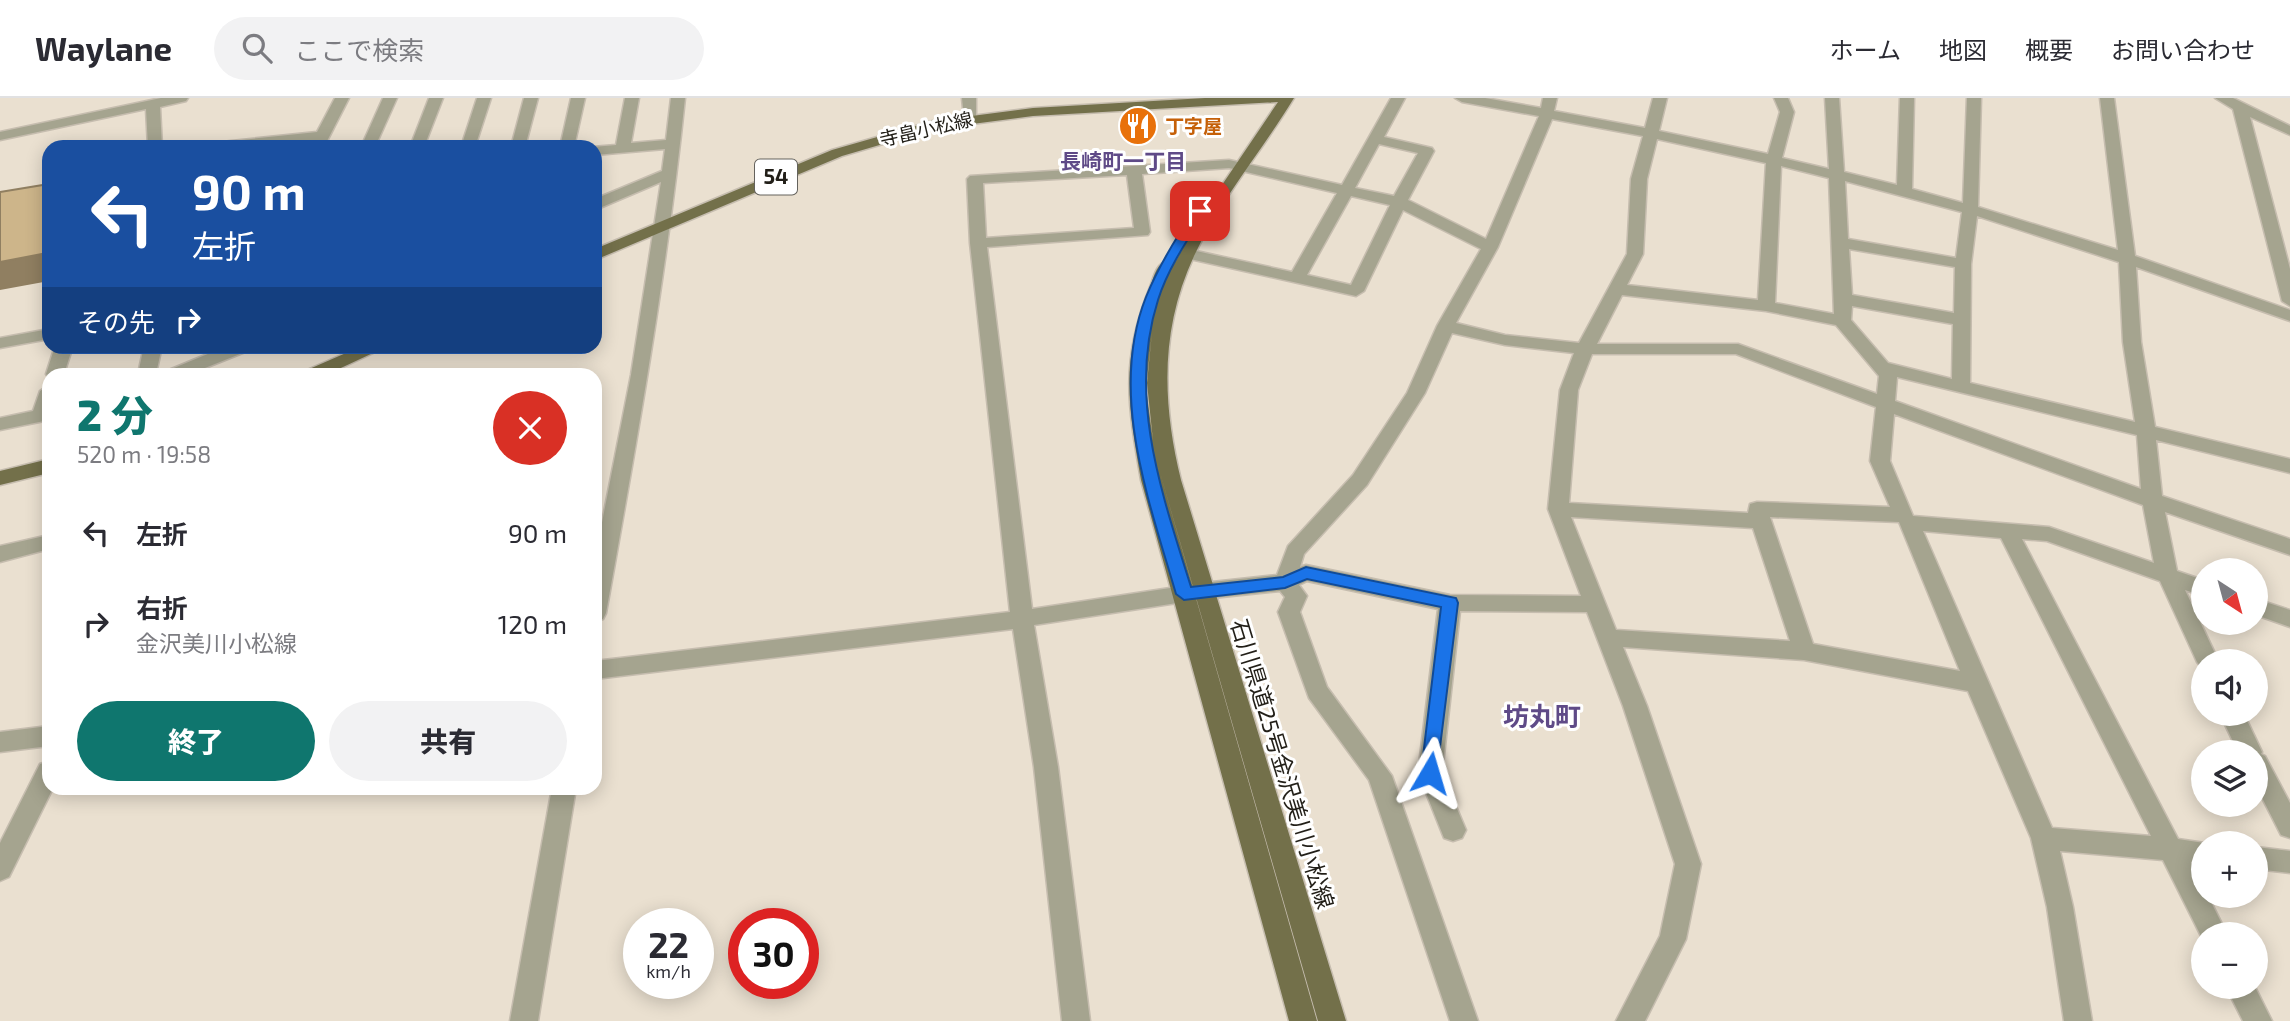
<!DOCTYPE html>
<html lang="ja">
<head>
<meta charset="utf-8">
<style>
	:root { --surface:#fff; --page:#f2f2f3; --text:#2b2b33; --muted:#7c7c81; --line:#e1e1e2; --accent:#0f766e }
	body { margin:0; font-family:"Exo 2","Noto Sans JP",sans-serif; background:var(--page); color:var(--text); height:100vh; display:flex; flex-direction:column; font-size:26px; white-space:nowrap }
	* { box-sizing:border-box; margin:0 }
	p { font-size:23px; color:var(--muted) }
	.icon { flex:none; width:38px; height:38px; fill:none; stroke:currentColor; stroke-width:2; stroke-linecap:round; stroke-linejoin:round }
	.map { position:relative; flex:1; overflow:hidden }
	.drawer { position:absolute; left:42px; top:270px; width:560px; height:427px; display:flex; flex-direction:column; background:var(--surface); border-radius:21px; box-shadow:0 4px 18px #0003 }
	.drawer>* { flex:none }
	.hud { position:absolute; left:42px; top:42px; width:560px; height:214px; border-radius:21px; box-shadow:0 4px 18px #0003; background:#1a4fa0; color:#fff; overflow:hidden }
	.needle { width:46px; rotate:144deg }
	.fabs { position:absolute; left:2191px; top:460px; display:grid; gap:14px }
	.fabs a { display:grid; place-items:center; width:77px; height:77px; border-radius:50%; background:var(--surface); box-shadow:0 4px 18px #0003; font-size:35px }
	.speed { position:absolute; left:623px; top:810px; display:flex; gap:14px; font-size:35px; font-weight:700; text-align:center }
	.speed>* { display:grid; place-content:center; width:91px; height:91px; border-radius:50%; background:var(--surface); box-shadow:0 4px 18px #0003; line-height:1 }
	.speed small { font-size:18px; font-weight:400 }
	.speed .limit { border:10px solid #d22; background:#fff; color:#111 }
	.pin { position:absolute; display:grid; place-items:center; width:60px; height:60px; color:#fff; margin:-30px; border-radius:14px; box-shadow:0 4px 10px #0006 }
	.me { position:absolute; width:77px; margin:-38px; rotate:7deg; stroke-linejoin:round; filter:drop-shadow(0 0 5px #0008) }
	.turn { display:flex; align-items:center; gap:24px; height:147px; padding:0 35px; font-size:32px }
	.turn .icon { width:91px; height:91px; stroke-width:2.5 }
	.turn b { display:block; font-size:49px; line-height:60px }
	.then { display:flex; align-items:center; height:66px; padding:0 35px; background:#0003; gap:14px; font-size:26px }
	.round { display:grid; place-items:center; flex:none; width:74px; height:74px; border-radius:37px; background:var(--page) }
	.headline { display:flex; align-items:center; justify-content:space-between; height:119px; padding:0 35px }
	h1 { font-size:42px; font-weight:800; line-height:52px; color:var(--accent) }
	.button { display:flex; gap:14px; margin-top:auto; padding:14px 35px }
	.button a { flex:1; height:80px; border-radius:42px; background:var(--accent); color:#fff; font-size:28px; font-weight:800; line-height:80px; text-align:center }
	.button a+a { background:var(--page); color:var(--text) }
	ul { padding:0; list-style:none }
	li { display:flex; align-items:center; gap:21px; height:91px; padding:0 35px }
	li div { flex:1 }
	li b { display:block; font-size:26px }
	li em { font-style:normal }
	header { display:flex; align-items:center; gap:42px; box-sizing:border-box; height:98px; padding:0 35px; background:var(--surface); border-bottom:2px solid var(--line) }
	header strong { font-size:33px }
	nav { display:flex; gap:38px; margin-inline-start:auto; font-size:24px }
	.search { width:490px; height:63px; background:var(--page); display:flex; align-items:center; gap:18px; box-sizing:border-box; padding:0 24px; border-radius:38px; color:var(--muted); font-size:26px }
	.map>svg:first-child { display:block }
</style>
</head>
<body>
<header>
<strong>Waylane</strong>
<div class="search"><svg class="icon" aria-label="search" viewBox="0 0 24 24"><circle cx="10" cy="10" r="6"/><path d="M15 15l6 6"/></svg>ここで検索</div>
<nav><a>ホーム</a><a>地図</a><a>概要</a><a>お問い合わせ</a></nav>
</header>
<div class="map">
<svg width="2290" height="923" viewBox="0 0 2290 923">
	<rect width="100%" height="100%" fill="#eae0d0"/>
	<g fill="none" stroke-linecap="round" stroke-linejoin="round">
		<defs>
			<g id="minor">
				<polygon points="161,0 188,0 186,3 160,9 162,49 148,49 146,11 0,42 0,34"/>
				<polygon points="335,0 349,0 324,49 310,49 313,43 256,49 205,49 212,45 317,34"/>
				<polygon points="383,0 397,0 375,49 361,49"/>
				<polygon points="429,0 443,0 424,49 410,49"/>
				<polygon points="477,0 491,0 475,49 461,49"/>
				<polygon points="524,0 538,0 525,49 511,49"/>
				<polygon points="571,0 585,0 574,49 560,49"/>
				<path d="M625 0H639L631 45 666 42 671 0H685C667 174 637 343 606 515L603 521 595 523V460L631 277 661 84 595 112V101L662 73 665 51 595 57 593 49 616 47Z"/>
				<polygon points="962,0 976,0 976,23 971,24 964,20"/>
				<path d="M1391 0H1405L1384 39 1432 50 1434 53 1408 102 1486 141 1539 18 1462 4 1455 0H1485L1541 10 1543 0H1557L1554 13 1645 30 1653 0H1667L1659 33 1768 56 1780 14 1774 0H1788L1794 14 1782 60 1829 71 1825 0H1839L1844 74 1897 87 1900 0H1914L1912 91 1963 105 1967 0H1981L1978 109 2118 152 2100 0H2114L2135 158 2290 212V223L2136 169 2141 244 2155 329 2290 361V375L2156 342 2162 398 2290 441V457L2165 414 2177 473 2203 482V498L2185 492 2219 564H2203V571L2197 564 2160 483 2047 443 2022 441 2178 741 2211 746H2203V765L2191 764 2203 788V798H2208L2227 836H2203V842L2163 762 2060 753 2073 809 2092 923H2064L2047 809 2031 740 1968 593 1804 562 1623 549 1647 608 1701 766 1686 841 1645 923H1616L1660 838 1675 766 1623 608 1587 514 1460 513 1442 675 1466 732 1462 740 1453 743 1444 740 1418 675 1438 511 1307 483 1299 487 1307 498 1300 514 1327 589 1392 678 1478 923H1450L1369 682 1309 600 1278 514 1285 499 1280 493 1203 501 1034 527 1058 669 1090 923H1062L1034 669 1013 531 595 581V563L1010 514 970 145 967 81 970 78 1229 62 1342 87ZM1552 21 1643 38 1631 81 1627 156 1579 245 1505 237 1456 225 1498 149ZM1657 41 1766 65 1758 202 1627 187 1643 156 1647 81ZM1379 46 1418 55 1394 98 1355 90ZM1781 68 1829 80 1834 216 1775 205ZM1229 70 1337 95 1292 174 1187 151 1179 156 1181 159 1356 198 1364 193 1403 112 1481 151 1437 228 1407 295 1353 377 1288 448 1277 477 1203 485 1032 511 987 149 1148 137 1150 134 1142 76ZM1127 77 1134 130 986 140 983 85ZM1845 83 1962 114 1956 160 1848 141ZM1351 98 1390 107 1351 187 1307 177ZM1977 118 2119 164 2123 244 2135 324 1970 285 1971 166ZM1849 151 1955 169 1954 215 1852 197ZM1622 197 1766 213 1836 227 1879 278 1877 296 1738 246H1597ZM1852 208 1953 226 1952 281 1888 265 1851 222ZM1452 235 1505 247 1574 255 1560 292 1548 411 1581 498 1450 497 1306 467 1300 469 1304 456 1367 387 1425 295ZM1592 256H1736L1876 309 1870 363 1890 409 1757 404 1750 406 1748 415 1569 405 1578 292ZM1897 279 2137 337 2141 391 1895 303ZM1894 316 2143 407 2154 465 2049 429 1913 418 1890 363ZM1571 419 1753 430 1790 543 1616 532ZM1770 419 1899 424 1960 573 1813 546ZM1923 433 2001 440 2151 738 2052 730Z"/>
				<polygon points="2215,0 2233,0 2290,28 2290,37 2250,19 2290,171 2290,208 2282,203 2233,11"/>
				<polygon points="49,231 49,241 0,250 0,240"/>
				<polygon points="55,248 73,248 64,276 49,276 49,280 46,276"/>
				<polygon points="144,248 162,248 156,276 138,276"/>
				<polygon points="227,248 253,248 250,252 190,276 166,276 169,272"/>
				<polygon points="49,287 49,322 0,332 0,320 33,313 40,293"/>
				<polygon points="49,437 49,451 0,464 0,448"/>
				<polygon points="2256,501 2290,512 2290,529 2256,517"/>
				<polygon points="2220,616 2244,616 2262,654 2261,656 2265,658 2290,705 2290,740 2281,737 2256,688 2256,654 2238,654"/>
				<polygon points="49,628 49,648 0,654 0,634"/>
				<polygon points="49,663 49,690 53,690 9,779 0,783 0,745 40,666"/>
				<polygon points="552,690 576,690 538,923 510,923"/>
				<polygon points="2256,749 2290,753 2290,775 2256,771"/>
				<polygon points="2226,889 2255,889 2272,923 2243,923"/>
			</g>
			<g id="major">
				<path d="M1205 0H1294C1262 53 1220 102 1194 158 1160 231 1162 305 1181 382L1346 923H1318L1157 364 1317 923H1289L1141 382C1128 308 1120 262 1150 189 1154 179 1156 166 1167 163L1174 166 1201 118 1278 4 1033 18 934 31 842 58 595 162V151L832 52 933 23 1033 10ZM1152 234 1147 285 1153 343 1146 290Z"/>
				<polygon points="362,248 388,248 328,276 304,276 307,272"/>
				<polygon points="49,361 49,375 0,387 0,373"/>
			</g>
		</defs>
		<use href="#minor" stroke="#c6bdaf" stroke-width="3"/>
		<use href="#major" stroke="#c6bdaf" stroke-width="3"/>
		<use href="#minor" fill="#a5a48f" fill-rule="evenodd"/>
		<use href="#major" fill="#73704a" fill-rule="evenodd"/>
	</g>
	<polygon fill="#907f61" points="49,150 49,183 0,192 0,164"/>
	<polygon fill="#cdb58a" stroke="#907f61" stroke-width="2" points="49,86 49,150 47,155 0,164 0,94"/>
	<path fill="#1a73e8" stroke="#114b97" stroke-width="2" d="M1196 110 1206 113C1188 141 1168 170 1158 202 1127 299 1162 396 1191 489L1283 479 1306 469 1456 500 1458 505 1436 681 1430 683 1423 681 1421 675 1441 509 1307 481 1285 490 1184 502 1176 496C1149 403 1108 295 1146 199 1159 167 1177 138 1196 110Z"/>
	<defs>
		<symbol id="restaurant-disc" viewBox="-11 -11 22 22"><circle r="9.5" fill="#e8710a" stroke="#fff"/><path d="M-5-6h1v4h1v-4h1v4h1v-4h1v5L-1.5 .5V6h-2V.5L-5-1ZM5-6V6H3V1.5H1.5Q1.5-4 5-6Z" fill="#fff"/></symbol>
	</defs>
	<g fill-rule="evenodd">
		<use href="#restaurant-disc" x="1116" y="6" width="44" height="44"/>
	</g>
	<g text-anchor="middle" stroke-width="6" stroke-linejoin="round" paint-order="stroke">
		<g font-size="19" font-weight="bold" fill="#c56008" stroke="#fff" text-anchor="start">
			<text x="1165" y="35">丁字屋</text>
		</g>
		<g font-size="19" fill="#221f18" stroke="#fff">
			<text transform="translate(926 31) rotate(-13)" y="7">寺畠小松線</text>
		</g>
		<g font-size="21" font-weight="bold" fill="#5f4a87" stroke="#fff">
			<text x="1123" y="71">長崎町一丁目</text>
		</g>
		<rect fill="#fff" stroke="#64625d" stroke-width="2" x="755" y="61.5" width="42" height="35" rx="5"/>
		<g font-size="21" font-weight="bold" fill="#221f18">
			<text x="776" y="86">54</text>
		</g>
		<g font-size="23" fill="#221f18" stroke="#fff">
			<text transform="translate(1282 666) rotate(73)" y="8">石川県道25号金沢美川小松線</text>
		</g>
		<g font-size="26" font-weight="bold" fill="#5f4a87" stroke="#fff">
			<text x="1542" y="628">坊丸町</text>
		</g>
	</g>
</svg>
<div class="fabs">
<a><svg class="needle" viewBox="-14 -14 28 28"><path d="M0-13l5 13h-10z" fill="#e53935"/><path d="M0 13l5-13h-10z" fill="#7c7c81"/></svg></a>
<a><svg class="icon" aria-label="sound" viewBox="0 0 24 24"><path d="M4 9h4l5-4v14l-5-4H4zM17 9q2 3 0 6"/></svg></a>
<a><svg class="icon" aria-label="layers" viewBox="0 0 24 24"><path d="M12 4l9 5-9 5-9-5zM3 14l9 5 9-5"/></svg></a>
<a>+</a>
<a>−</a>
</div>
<div class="speed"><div>22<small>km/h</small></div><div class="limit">30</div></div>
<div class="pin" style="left:1200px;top:113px;background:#d93025"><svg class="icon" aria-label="arrive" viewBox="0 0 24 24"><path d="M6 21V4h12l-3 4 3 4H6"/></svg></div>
<svg class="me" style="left:1430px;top:675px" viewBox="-20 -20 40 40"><path d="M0-17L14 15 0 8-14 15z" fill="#1a73e8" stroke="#fff" stroke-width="4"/></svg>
<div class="hud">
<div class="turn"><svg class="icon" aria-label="left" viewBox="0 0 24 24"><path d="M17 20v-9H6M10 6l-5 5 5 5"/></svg><div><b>90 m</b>左折</div></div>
<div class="then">その先<svg class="icon" aria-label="right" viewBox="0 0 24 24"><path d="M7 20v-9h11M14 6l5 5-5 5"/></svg></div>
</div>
<section class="drawer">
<div class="headline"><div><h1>2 分</h1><p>520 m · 19:58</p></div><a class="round" style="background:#d93025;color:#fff"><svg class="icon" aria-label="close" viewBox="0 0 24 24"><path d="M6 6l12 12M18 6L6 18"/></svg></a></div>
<ul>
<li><svg class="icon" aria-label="left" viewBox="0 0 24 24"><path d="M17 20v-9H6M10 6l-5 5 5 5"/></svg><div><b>左折</b></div><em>90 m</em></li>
<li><svg class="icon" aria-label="right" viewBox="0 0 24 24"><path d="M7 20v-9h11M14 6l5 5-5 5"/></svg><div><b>右折</b><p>金沢美川小松線</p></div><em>120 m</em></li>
</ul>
<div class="button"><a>終了</a><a>共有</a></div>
</section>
</div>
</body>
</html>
